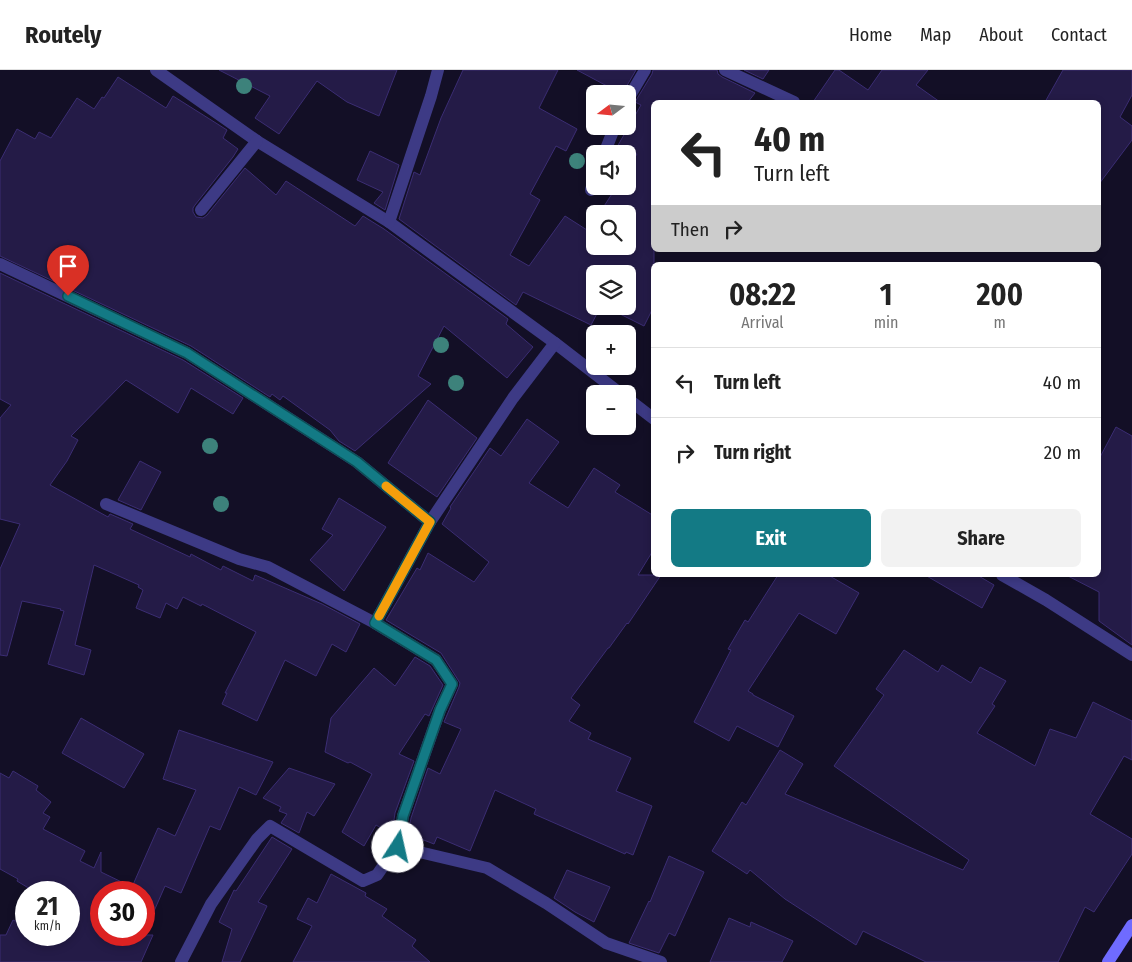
<!DOCTYPE html>
<html lang="en">
<head>
<meta charset="utf-8">
<style>
	:root { --surface:#fff; --page:#f2f2f2; --text:#222; --muted:#767676; --line:#e0e0e0; --accent:#137a85 }
	body { margin:0; font-family:"Fira Sans Condensed",sans-serif; background:var(--page); color:var(--text); height:100vh; display:flex; flex-direction:column; font-size:19px; white-space:nowrap }
	* { box-sizing:border-box; margin:0 }
	p { font-size:16px; color:var(--muted) }
	.icon { flex:none; width:28px; height:28px; fill:none; stroke:currentColor; stroke-width:2; stroke-linecap:round; stroke-linejoin:round }
	.map { position:relative; flex:1; overflow:hidden }
	.side { position:absolute; left:651px; top:192px; width:450px; height:315px; display:flex; flex-direction:column; background:var(--surface); border-radius:8px; box-shadow:0 2px 8px #0003 }
	.side>* { flex:none }
	.guide { position:absolute; left:651px; top:30px; width:450px; height:152px; border-radius:8px; box-shadow:0 2px 8px #0003; background:#fff; color:var(--text); overflow:hidden }
	.needle { width:32px; rotate:254deg }
	.buttons { position:absolute; left:586px; top:15px; display:grid; gap:10px }
	.buttons a { display:grid; place-items:center; width:50px; height:50px; border-radius:8px; background:var(--surface); box-shadow:0 2px 8px #0003; font-size:25px }
	.speed { position:absolute; left:15px; top:811px; display:flex; gap:10px; font-size:25px; font-weight:700; text-align:center }
	.speed>* { display:grid; place-content:center; width:65px; height:65px; border-radius:50%; background:var(--surface); box-shadow:0 2px 8px #0003; line-height:1 }
	.speed small { font-size:12px; font-weight:400 }
	.speed .limit { border:8px solid #d22; background:#fff; color:#111 }
	.pin { position:absolute; display:grid; place-items:center; width:42px; height:42px; color:#fff; margin:-51px -21px; border-radius:50% 50% 50% 0; rotate:-45deg; box-shadow:0 0 5px #0007 }
	.pin .icon { rotate:45deg }
	.me { position:absolute; width:55px; margin:-28px; rotate:10deg; stroke-linejoin:round; filter:drop-shadow(0 0 4px #0008) }
	.turn { display:flex; align-items:center; gap:18px; height:105px; padding:0 20px; font-size:22px }
	.turn .icon { width:65px; height:65px; stroke-width:2.5 }
	.turn b { display:block; font-size:35px; line-height:42px }
	.then { display:flex; align-items:center; height:48px; padding:0 20px; background:#0003; gap:10px; font-size:19px }
	.eta { display:flex; justify-content:space-evenly; align-items:center; height:85px; text-align:center }
	.eta b { font-size:30px; font-weight:700; line-height:35px }
	.primary-button { display:flex; gap:10px; margin-top:auto; padding:10px 20px }
	.primary-button a { flex:1; height:58px; border-radius:8px; background:var(--accent); color:#fff; font-size:20px; font-weight:700; line-height:58px; text-align:center }
	.primary-button a+a { background:var(--page); color:var(--text) }
	ul { padding:0; list-style:none }
	li { display:flex; align-items:center; gap:15px; height:70px; padding:0 20px; border-top:1px solid var(--line) }
	li div { flex:1 }
	li b { display:block; font-size:19px }
	li em { font-style:normal }
	header { display:flex; align-items:center; gap:30px; box-sizing:border-box; height:70px; padding:0 25px; background:var(--surface); border-bottom:1px solid var(--line) }
	header strong { font-size:24px }
	nav { display:flex; gap:28px; margin-inline-start:auto; font-size:18px }
	.map>svg:first-child { display:block }
</style>
</head>
<body>
<header>
<strong>Routely</strong>
<nav><a>Home</a><a>Map</a><a>About</a><a>Contact</a></nav>
</header>
<div class="map">
<svg width="1132" height="892" viewBox="0 0 1132 892">
	<rect width="100%" height="100%" fill="#130f26"/>
	<g fill="#241b47" stroke="#3b2d73">
		<polygon points="219,0 397,0 379,46 347,32 317,11 279,64 255,48 270,26"/>
		<polygon points="463,0 558,0 539,38 577,59 566,81 556,76 530,124 540,130 510,185 529,196 565,146 587,160 595,150 595,176 628,176 628,144 599,144 617,116 628,116 628,99 637,84 613,84 641,35 635,32 652,4 653,0 717,0 718,4 722,7 755,23 748,32 654,32 654,236 644,256 604,236 628,236 628,204 595,204 595,236 601,236 591,255 523,222 516,235 399,149 414,102 420,105 441,48"/>
		<polygon points="577,0 636,0 622,24"/>
		<polygon points="744,0 769,0 763,9"/>
		<polygon points="835,0 839,0 868,20 882,0 928,0 916,15 940,32 813,32"/>
		<polygon points="1063,0 1132,0 1132,25 1120,47 1132,56 1132,70 1099,114 1099,32 1045,32"/>
		<polygon points="118,7 166,38 173,26 227,60 223,68 238,79 233,87 195,135 193,138 193,142 196,147 203,148 207,145 245,98 276,125 286,111 355,156 363,146 384,159 508,249 506,254 533,277 507,308 444,256 418,306 431,314 355,381 339,371 330,360 283,326 280,330 272,324 270,327 191,276 0,186 0,91 17,59 35,69 39,62 51,68 77,28 94,39 102,27 104,28"/>
		<polygon points="370,81 399,95 385,140 374,133 383,122 357,110"/>
		<polygon points="0,203 183,290 243,328 233,344 191,318 178,343 126,310 71,366 78,370 67,391 50,415 108,447 110,444 133,454 130,459 190,487 191,484 221,500 223,496 253,511 255,505 322,534 360,554 346,582 332,574 316,606 285,590 257,651 222,634 227,623 225,623 256,562 202,534 201,536 183,527 177,539 166,533 160,548 136,538 143,520 138,517 139,515 94,495 75,575 91,580 84,605 48,594 64,541 60,540 61,539 22,531 7,586 0,585 0,499 20,454 0,449 0,348 11,335 0,329"/>
		<polygon points="428,330 477,368 437,427 388,393"/>
		<polygon points="527,349 559,372 529,413 568,438 594,398 620,415 615,422 654,446 654,479 638,505 661,505 628,554 627,553 609,578 608,578 571,628 580,635 569,651 591,663 588,669 631,688 616,721 652,736 633,785 626,782 625,784 534,744 536,739 495,720 470,781 437,767 434,774 408,764 411,748 428,698 440,704 461,659 444,652 459,617 460,613 441,583 386,550 417,498 420,500 428,483 474,512 489,492 442,454 451,438 450,437 490,378 501,386"/>
		<polygon points="1116,357 1132,366 1132,575 1099,551 1099,522 1066,505 1099,505 1099,389"/>
		<polygon points="140,391 161,402 141,440 118,430"/>
		<polygon points="339,428 386,457 344,521 310,490 333,465 322,459"/>
		<polygon points="778,505 828,505 859,523 836,564 799,543 748,621 753,624 753,625 794,646 778,677 737,656 729,671 694,652 731,580 728,579 745,550 748,552"/>
		<polygon points="925,505 977,505 994,515 982,538"/>
		<polygon points="904,580 938,602 942,595 971,613 980,597 1006,611 992,634 995,636 977,663 1035,696 1050,659 1076,668 1093,632 1132,651 1132,690 1124,686 1090,744 1132,769 1132,784 1094,842 1085,837 1058,892 926,892 863,861 856,875 785,829 750,800 747,804 712,781 742,732 746,735 780,680 803,694 785,724 963,800 969,790 834,696 884,625 876,619"/>
		<polygon points="415,587 430,596 443,615 429,646 425,644 399,684 414,691 395,743 393,757 391,757 388,762 376,755 364,776 342,762 372,704 350,692 348,693 325,682 331,648 374,598 395,616"/>
		<polygon points="81,648 144,684 124,718 62,683"/>
		<polygon points="179,660 273,692 256,725 239,717 220,760 210,756 181,823 165,816 144,864 144,822 101,822 101,865 153,865 141,892 0,892 0,865 6,865 13,850 26,856 26,865 69,865 69,852 78,831 69,829 69,822 35,822 17,811 18,809 0,799 0,703 9,708 13,701 38,716 36,720 51,732 43,743 50,747 43,759 85,781 80,791 94,798 101,782 101,802 132,817 158,758 175,766 196,720 163,709"/>
		<polygon points="289,698 335,714 314,746 307,742 299,763 281,753 287,744 279,741 281,737 263,728"/>
		<polygon points="272,767 292,779 258,832 267,836 240,892 222,892 232,859 219,852 234,820 236,821"/>
		<polygon points="669,786 704,802 675,866 669,863 659,883 629,873 649,831 650,832"/>
		<polygon points="567,800 610,817 594,852 575,842 554,828"/>
		<polygon points="331,804 366,823 365,826 387,839 382,846 416,870 412,876 430,892 293,892 312,856 297,849 308,828 317,833"/>
		<polygon points="729,848 750,857 751,852 793,871 782,892 710,892"/>
	</g>
	<g fill="none" stroke-linecap="round" stroke-linejoin="round">
		<g stroke="#3d3a85" stroke-width="12">
			<polyline points="156,0 257,71 389,152 555,273 621,324"/>
			<polyline points="725,0 794,32"/>
			<polyline points="628,29 645,0"/>
			<polyline points="604,84 615,56"/>
			<polyline points="591,120 595,108"/>
			<polyline points="201,140 257,71"/>
			<polyline points="389,152 431,26 438,0"/>
			<polyline points="0,194 187,283 357,392 430,452"/>
			<polyline points="628,329 654,349"/>
			<polyline points="106,434 239,489 268,497 375,553"/>
			<polyline points="1002,505 1046,530 1132,585"/>
			<polyline points="398,777 403,746 440,640 452,614 436,590 375,553 430,452 513,328 555,273"/>
			<polyline points="181,892 211,834 257,769 270,756 363,811 377,805 393,782 398,777 487,798 546,833 606,873 661,892"/>
		</g>
		<polyline stroke="#6f6bff" stroke-width="12" points="1108,892 1132,855"/>
	</g>
	<g fill="#3d827b">
		<circle cx="244" cy="16" r="8"/>
		<circle cx="577" cy="91" r="8"/>
		<circle cx="441" cy="275" r="8"/>
		<circle cx="456" cy="313" r="8"/>
		<circle cx="210" cy="376" r="8"/>
		<circle cx="221" cy="434" r="8"/>
	</g>
	<g fill="none" stroke-linecap="round" stroke-linejoin="round">
		<defs>
			<polyline id="route" points="68,226 187,283 357,392 430,452 375,553 436,590 452,614 440,640 403,746 398,777"/>
		</defs>
		<use href="#route" stroke="#0c4f56" stroke-width="12"/>
		<use href="#route" stroke="#137a85" stroke-width="9"/>
		<polyline stroke="#f59e0b" stroke-width="9" points="379,546 430,452 386,416"/>
	</g>
</svg>
<div class="buttons">
<a><svg class="needle" viewBox="-14 -14 28 28"><path d="M0-13l5 13h-10z" fill="#e53935"/><path d="M0 13l5-13h-10z" fill="#767676"/></svg></a>
<a><svg class="icon" aria-label="sound" viewBox="0 0 24 24"><path d="M4 9h4l5-4v14l-5-4H4zM17 9q2 3 0 6"/></svg></a>
<a><svg class="icon" aria-label="search" viewBox="0 0 24 24"><circle cx="10" cy="10" r="6"/><path d="M15 15l6 6"/></svg></a>
<a><svg class="icon" aria-label="layers" viewBox="0 0 24 24"><path d="M12 4l9 5-9 5-9-5zM3 14l9 5 9-5"/></svg></a>
<a>+</a>
<a>−</a>
</div>
<div class="speed"><div>21<small>km/h</small></div><div class="limit">30</div></div>
<div class="pin" style="left:68px;top:226px;background:#d93025"><svg class="icon" aria-label="arrive" viewBox="0 0 24 24"><path d="M6 21V4h12l-3 4 3 4H6"/></svg></div>
<svg class="me" style="left:398px;top:777px" viewBox="-20 -20 40 40"><circle r="19" fill="#fff"/><path d="M0-13L10 11 0 6-10 11z" fill="#137a85"/></svg>
<div class="guide">
<div class="turn"><svg class="icon" aria-label="left" viewBox="0 0 24 24"><path d="M17 20v-9H6M10 6l-5 5 5 5"/></svg><div><b>40 m</b>Turn left</div></div>
<div class="then">Then<svg class="icon" aria-label="right" viewBox="0 0 24 24"><path d="M7 20v-9h11M14 6l5 5-5 5"/></svg></div>
</div>
<section class="side">
<div class="eta">
<div><b>08:22</b><p>Arrival</p></div>
<div><b>1</b><p>min</p></div>
<div><b>200</b><p>m</p></div>
</div>
<ul>
<li><svg class="icon" aria-label="left" viewBox="0 0 24 24"><path d="M17 20v-9H6M10 6l-5 5 5 5"/></svg><div><b>Turn left</b></div><em>40 m</em></li>
<li><svg class="icon" aria-label="right" viewBox="0 0 24 24"><path d="M7 20v-9h11M14 6l5 5-5 5"/></svg><div><b>Turn right</b></div><em>20 m</em></li>
</ul>
<div class="primary-button"><a>Exit</a><a>Share</a></div>
</section>
</div>
</body>
</html>
